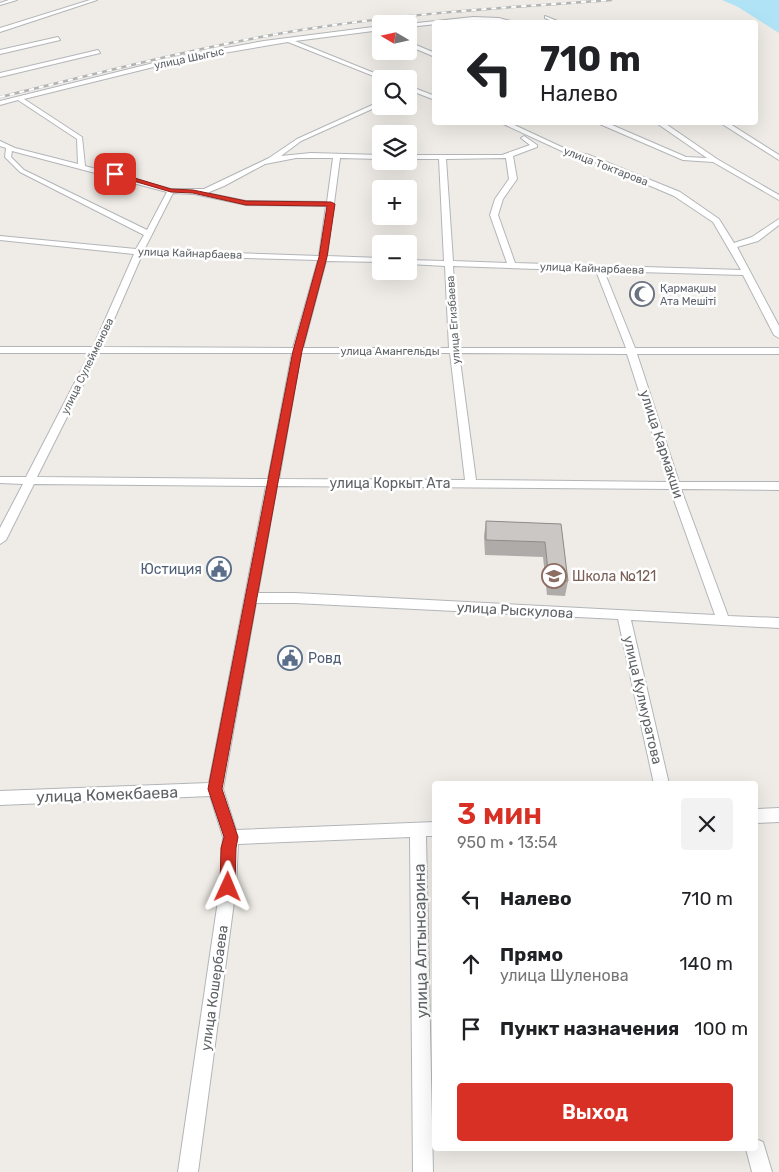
<!DOCTYPE html>
<html lang="ru">
<head>
<meta charset="utf-8">
<style>
	:root { --surface:#fff; --page:#f2f2f2; --text:#202124; --muted:#757577; --accent:#d93025 }
	body { margin:0; font-family:Rubik,sans-serif; background:var(--page); color:var(--text); height:100vh; display:flex; flex-direction:column; font-size:19px; white-space:nowrap }
	* { box-sizing:border-box; margin:0 }
	p { font-size:16px; color:var(--muted) }
	.icon { flex:none; width:28px; height:28px; fill:none; stroke:currentColor; stroke-width:2; stroke-linecap:round; stroke-linejoin:round }
	.map { position:relative; flex:1; overflow:hidden }
	.sheet { position:absolute; left:432px; top:781px; width:326px; height:370px; display:flex; flex-direction:column; background:var(--surface); border-radius:5px; box-shadow:0 5px 20px #0002 }
	.sheet>* { flex:none }
	.guide { position:absolute; left:432px; top:20px; width:326px; height:105px; border-radius:5px; box-shadow:0 5px 20px #0002; background:#fff; color:var(--text); overflow:hidden }
	.needle { width:32px; rotate:279deg }
	.fabs { position:absolute; left:372px; top:15px; display:grid; gap:10px }
	.fabs a { display:grid; place-items:center; width:45px; height:45px; border-radius:5px; background:var(--surface); box-shadow:0 5px 20px #0002; font-size:25px }
	.pin { position:absolute; display:grid; place-items:center; width:42px; height:42px; color:#fff; margin:-21px; border-radius:10px; box-shadow:0 2px 8px #0006 }
	.me { position:absolute; width:55px; margin:-28px; rotate:1deg; stroke-linejoin:round; filter:drop-shadow(0 0 4px #0008) }
	.turn { display:flex; align-items:center; gap:18px; height:105px; padding:0 25px; font-size:22px }
	.turn .icon { width:65px; height:65px; stroke-width:2.5 }
	.turn b { display:block; font-size:35px; line-height:42px }
	.round { display:grid; place-items:center; flex:none; width:52px; height:52px; border-radius:5px; background:var(--page) }
	.summary { display:flex; align-items:center; justify-content:space-between; height:85px; padding:0 25px }
	h1 { font-size:30px; font-weight:600; line-height:38px; color:var(--accent) }
	.button { display:flex; gap:10px; margin-top:auto; padding:10px 25px }
	.button a { flex:1; height:58px; border-radius:5px; background:var(--accent); color:#fff; font-size:20px; font-weight:600; line-height:58px; text-align:center }
	ul { padding:0; list-style:none }
	li { display:flex; align-items:center; gap:15px; height:65px; padding:0 25px }
	li div { flex:1 }
	li b { display:block; font-size:19px }
	li em { font-style:normal }
	.map>svg:first-child { display:block }
</style>
</head>
<body>
<div class="map">
<svg width="779" height="1172" viewBox="0 0 779 1172">
	<rect width="100%" height="100%" fill="#efece7"/>
	<polygon fill="#b0e3f6" points="722,0 779,0 779,33 738,7"/>
	<g fill="none" stroke-linecap="round" stroke-linejoin="round">
		<defs>
			<g id="minor">
				<polygon points="9,0 17,0 0,5 0,3"/>
				<polygon points="90,0 97,0 0,32 0,28"/>
				<polygon points="545,16 560,22 554,22 545,18"/>
				<polygon points="473,17 499,18 514,22 473,20 409,27 408,24"/>
				<path d="M381 26V30L295 41 389 79H381L288 42 182 60 24 99 82 137 85 166 171 189H204L269 158 297 139 381 101V105L301 141 281 156 311 153 381 155V159L340 158 327 256 381 258V262L326 261 303 348H449L445 266 409 264V260L444 261 439 159H409V155H502L530 145 521 138 524 136 537 145V147L513 156 517 179 503 199 498 215 515 263 741 270 713 222 674 196 585 158 564 152 499 122H508L568 150 589 155 680 192 719 219 734 243 752 237 779 219V225L758 241 737 247 779 326V338L774 335 743 275 604 271 635 348H779V354H637L679 482H779V490L681 489 728 616 779 618V628L631 620 669 784H654L618 619 295 603H256L223 789 236 830 435 822V836H426L433 1172H413L410 837 238 844 236 887 198 1172H178L220 887 223 837 210 796 0 805V791L209 783 266 486 34 484 6 540 0 544V528L23 484 0 483V477H26L90 353H0V347H93L134 254 0 240V236L136 249 144 235 20 172 5 157 6 148 0 146V141L15 148 78 164 77 139 18 100 0 105V101L182 56 264 41ZM12 151 167 192 147 230 24 170 11 157ZM296 158H333L327 202 246 201 207 193 224 186 265 164ZM506 158 509 179 495 199 490 215 507 263 453 261 446 159ZM173 193 194 194 246 205 326 206 319 256 144 250ZM142 255 318 260 293 348 102 347ZM453 266 596 271 626 348H458ZM99 353H292L268 479 37 477ZM301 353H450L465 480 279 479ZM459 353 627 354 668 482 476 480ZM277 486 670 489 715 615 295 593H258Z"/>
				<polygon points="58,37 60,40 0,54 0,50"/>
				<polygon points="409,42 435,53 435,57 409,46"/>
				<polygon points="98,50 100,53 0,77 0,73"/>
				<polygon points="409,86 435,96 435,100 409,90"/>
				<polygon points="595,122 605,122 686,157 707,158 655,122 663,122 717,159 779,195 779,200 713,162 683,160"/>
				<polygon points="719,122 727,122 779,155 779,160"/>
				<polygon points="779,808 779,822 756,823 756,809"/>
				<polygon points="756,1139 763,1142 772,1172 752,1172 746,1149 756,1149"/>
			</g>
		</defs>
		<use href="#minor" stroke="#b2b5b8" stroke-width="2"/>
		<use href="#minor" fill="#fff" fill-rule="evenodd"/>
		<defs>
			<path id="rail" d="M0 97C104 72 208 44 314 28 412 13 512 7 611 0"/>
		</defs>
		<use href="#rail" stroke="#b3b4b4" stroke-width="2.5"/>
		<use href="#rail" stroke="#fff" stroke-width="2" stroke-dasharray="5" stroke-linecap="butt"/>
	</g>
	<polygon fill="#afaba9" points="486,521 561,524 568,581 565,596 547,595 543,557 485,555 484,536"/>
	<polygon fill="#cbc7c4" stroke="#8e8b89" points="486,521 561,524 568,581 549,580 545,542 486,540"/>
	<polygon fill="#d93025" stroke="#8d1f18" points="115,172 171,189 193,190 246,201 331,202 335,204 327,257 302,351 222,789 238,837 236,848 235,887 233,892 228,894 223,892 220,887 221,848 224,837 208,789 293,351 319,257 327,206 246,205 193,193 171,192 113,175"/>
	<defs>
		<symbol id="mosque-ring" viewBox="-11 -11 22 22"><circle r="9.5" fill="#fff" stroke="#6b7280" stroke-width="1.5"/><path d="M3.5-4.9A6 6 0 1 0 3.5 4.9A5 5 0 1 1 3.5-4.9Z" fill="#6b7280"/></symbol>
		<symbol id="civic-ring" viewBox="-11 -11 22 22"><circle r="9.5" fill="#fff" stroke="#5c6f8a" stroke-width="1.5"/><path d="M-.6-6.5H3V-4.5H.6V-3L4-1V1h2V6H-6V1h2V-1L-.6-3ZM-1.2 2.5V6h2.4V2.5Z" fill="#5c6f8a"/></symbol>
		<symbol id="school-ring" viewBox="-11 -11 22 22"><circle r="9.5" fill="#fff" stroke="#8d6e63" stroke-width="1.5"/><path d="M0-5L7-2L0 1L-7-2ZM-4 1L0 2.5L4 1V4Q0 6-4 4Z" fill="#8d6e63"/></symbol>
	</defs>
	<g fill-rule="evenodd">
		<use href="#mosque-ring" x="628" y="280" width="28" height="28"/>
		<use href="#civic-ring" x="205" y="555" width="28" height="28"/>
		<use href="#school-ring" x="540" y="562" width="28" height="28"/>
		<use href="#civic-ring" x="276" y="644" width="28" height="28"/>
	</g>
	<g text-anchor="middle" stroke-width="5" stroke-linejoin="round" paint-order="stroke">
		<g font-size="11" fill="#5f6366" stroke="#fff">
			<text transform="translate(189 58) rotate(-12)" y="4">улица Шыгыс</text>
			<text transform="translate(606 166) rotate(21)" y="4">улица Токтарова</text>
			<text transform="translate(190 253) rotate(2)" y="4">улица Кайнарбаева</text>
			<text transform="translate(592 268) rotate(2)" y="4">улица Кайнарбаева</text>
			<text transform="translate(453 320) rotate(-94)" y="4">улица Егизбаева</text>
			<text x="390" y="355">улица Амангельды</text>
			<text transform="translate(87 366) rotate(-64)" y="4">улица Сулейменова</text>
		</g>
		<g font-size="11" fill="#5b616d" stroke="#fff" text-anchor="start">
			<text x="660" y="292">Қармақшы<tspan x="660" dy="13">Ата Мешіті</tspan></text>
		</g>
		<g font-size="14" fill="#5f6366" stroke="#fff">
			<text transform="translate(662 444) rotate(72)" y="5">улица Кармакши</text>
			<text x="390" y="488">улица Коркыт Ата</text>
			<text transform="translate(515 610) rotate(3)" y="5">улица Рыскулова</text>
			<text transform="translate(643 700) rotate(77)" y="5">улица Кулмуратова</text>
			<text transform="translate(214 988) rotate(-82)" y="5">улица Кошербаева</text>
		</g>
		<g font-size="14" fill="#4e5e75" stroke="#fff" text-anchor="end">
			<text x="202" y="574">Юстиция</text>
			<text x="308" y="663" text-anchor="start">Ровд</text>
		</g>
		<g font-size="14" fill="#785e54" stroke="#fff" text-anchor="start">
			<text x="572" y="581">Школа №121</text>
		</g>
		<g font-size="16" fill="#5f6366" stroke="#fff">
			<text transform="translate(107 794) rotate(-2)" y="6">улица Комекбаева</text>
			<text transform="translate(420 941) rotate(-91)" y="6">улица Алтынсарина</text>
		</g>
	</g>
</svg>
<div class="fabs">
<a><svg class="needle" viewBox="-14 -14 28 28"><path d="M0-13l5 13h-10z" fill="#e53935"/><path d="M0 13l5-13h-10z" fill="#757577"/></svg></a>
<a><svg class="icon" aria-label="search" viewBox="0 0 24 24"><circle cx="10" cy="10" r="6"/><path d="M15 15l6 6"/></svg></a>
<a><svg class="icon" aria-label="layers" viewBox="0 0 24 24"><path d="M12 4l9 5-9 5-9-5zM3 14l9 5 9-5"/></svg></a>
<a>+</a>
<a>−</a>
</div>
<div class="pin" style="left:115px;top:174px;background:#d93025"><svg class="icon" aria-label="arrive" viewBox="0 0 24 24"><path d="M6 21V4h12l-3 4 3 4H6"/></svg></div>
<svg class="me" style="left:228px;top:887px" viewBox="-20 -20 40 40"><path d="M0-17L14 15 0 8-14 15z" fill="#d93025" stroke="#fff" stroke-width="4"/></svg>
<div class="guide">
<div class="turn"><svg class="icon" aria-label="left" viewBox="0 0 24 24"><path d="M17 20v-9H6M10 6l-5 5 5 5"/></svg><div><b>710 m</b>Налево</div></div>
</div>
<section class="sheet">
<div class="summary"><div><h1>3 мин</h1><p>950 m · 13:54</p></div><a class="round"><svg class="icon" aria-label="close" viewBox="0 0 24 24"><path d="M6 6l12 12M18 6L6 18"/></svg></a></div>
<ul>
<li><svg class="icon" aria-label="left" viewBox="0 0 24 24"><path d="M17 20v-9H6M10 6l-5 5 5 5"/></svg><div><b>Налево</b></div><em>710 m</em></li>
<li><svg class="icon" aria-label="ahead" viewBox="0 0 24 24"><path d="M12 20V5M6 11l6-6 6 6"/></svg><div><b>Прямо</b><p>улица Шуленова</p></div><em>140 m</em></li>
<li><svg class="icon" aria-label="arrive" viewBox="0 0 24 24"><path d="M6 21V4h12l-3 4 3 4H6"/></svg><div><b>Пункт назначения</b></div><em>100 m</em></li>
</ul>
<div class="button"><a>Выход</a></div>
</section>
</div>
</body>
</html>
